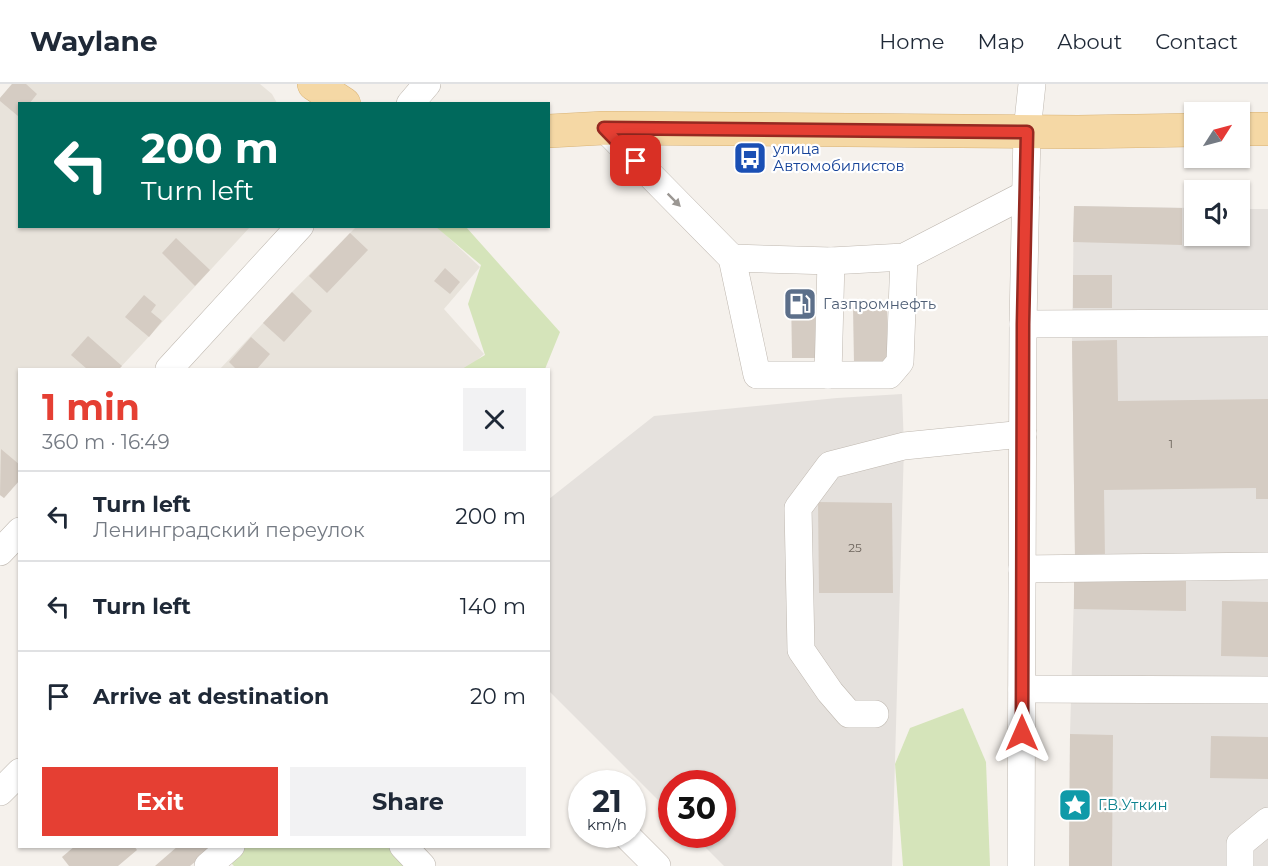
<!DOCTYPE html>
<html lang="en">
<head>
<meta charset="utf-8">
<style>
	:root { --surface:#fff; --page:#f2f2f3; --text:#1f2937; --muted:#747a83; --line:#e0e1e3; --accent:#e53f33 }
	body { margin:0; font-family:Montserrat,sans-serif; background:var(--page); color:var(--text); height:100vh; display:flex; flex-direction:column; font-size:22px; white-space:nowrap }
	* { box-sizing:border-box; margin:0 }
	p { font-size:20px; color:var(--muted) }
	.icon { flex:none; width:33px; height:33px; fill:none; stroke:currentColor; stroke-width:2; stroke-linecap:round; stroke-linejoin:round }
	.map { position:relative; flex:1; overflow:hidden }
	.details { position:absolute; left:18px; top:284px; width:532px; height:480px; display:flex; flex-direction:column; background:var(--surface); border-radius:0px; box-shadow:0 2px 4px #0004 }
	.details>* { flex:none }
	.banner { position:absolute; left:18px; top:18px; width:532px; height:126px; border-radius:0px; box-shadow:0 2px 4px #0004; background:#00695c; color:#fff; overflow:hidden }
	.needle { width:39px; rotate:54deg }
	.tools { position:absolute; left:1184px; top:18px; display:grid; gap:12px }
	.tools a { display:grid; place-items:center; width:66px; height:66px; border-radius:0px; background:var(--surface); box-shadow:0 2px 4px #0004; font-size:30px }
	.speed { position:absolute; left:568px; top:686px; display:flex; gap:12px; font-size:30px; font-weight:700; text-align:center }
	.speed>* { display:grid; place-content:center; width:78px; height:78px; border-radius:50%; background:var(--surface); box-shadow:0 2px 4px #0004; line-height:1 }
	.speed small { font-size:15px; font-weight:400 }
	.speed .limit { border:9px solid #d22; background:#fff; color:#111 }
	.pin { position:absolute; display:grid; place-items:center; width:51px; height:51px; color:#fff; margin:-26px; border-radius:12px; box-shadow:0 3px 9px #0006 }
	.me { position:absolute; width:66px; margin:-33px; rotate:0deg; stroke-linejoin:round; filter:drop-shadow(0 0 4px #0008) }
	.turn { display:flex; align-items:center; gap:21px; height:126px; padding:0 24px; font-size:27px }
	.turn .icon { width:78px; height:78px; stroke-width:2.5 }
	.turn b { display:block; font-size:42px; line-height:51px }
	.round { display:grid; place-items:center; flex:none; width:63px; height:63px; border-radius:0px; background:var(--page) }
	.overview { display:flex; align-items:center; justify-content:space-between; height:102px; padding:0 24px }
	h1 { font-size:36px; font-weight:700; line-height:45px; color:var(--accent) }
	.action { display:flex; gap:12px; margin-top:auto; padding:12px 24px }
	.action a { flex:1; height:69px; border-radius:0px; background:var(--accent); color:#fff; font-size:24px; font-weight:700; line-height:69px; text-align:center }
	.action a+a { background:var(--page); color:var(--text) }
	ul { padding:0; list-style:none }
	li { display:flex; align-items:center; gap:18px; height:90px; padding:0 24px; border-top:2px solid var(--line) }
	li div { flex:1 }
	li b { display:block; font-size:22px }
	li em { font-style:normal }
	header { display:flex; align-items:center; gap:36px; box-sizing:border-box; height:84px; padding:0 30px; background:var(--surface); border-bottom:2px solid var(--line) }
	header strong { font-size:28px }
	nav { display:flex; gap:33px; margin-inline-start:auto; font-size:21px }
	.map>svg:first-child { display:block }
</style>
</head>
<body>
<header>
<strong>Waylane</strong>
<nav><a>Home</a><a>Map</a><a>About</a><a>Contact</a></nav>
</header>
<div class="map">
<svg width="1268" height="782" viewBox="0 0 1268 782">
	<rect width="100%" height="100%" fill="#f5f1ec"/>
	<g fill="#e8e3db">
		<polygon points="12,0 260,0 272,10 277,19 20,20 20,142 250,143 119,285 20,285 19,396 4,414 0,411 0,14"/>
		<polygon points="356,143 437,143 480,183 444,225 484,270 467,285 220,285 292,208"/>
	</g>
	<g fill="#e5e1dd">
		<polygon points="1074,122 1194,124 1194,152 1239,152 1239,125 1268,125 1268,782 1069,782 1070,650 1075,474 1072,257"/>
		<polygon points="902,310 904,362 892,782 724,782 692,750 723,750 723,699 672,699 672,730 549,607 549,415 654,332 837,314"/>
	</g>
	<g fill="#d5e4ba">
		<polygon points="436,143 466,143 560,248 545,285 462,285 485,271 468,220 481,181"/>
		<polygon points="963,624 986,678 990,782 903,782 895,680 910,644"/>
		<polygon points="244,762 389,762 407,782 234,782 228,776"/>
	</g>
	<g fill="#d5ccc3">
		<polygon points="12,0 26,0 37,10 29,20 20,20 20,30 18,32 0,17 0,14"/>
		<polygon points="1074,122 1182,124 1182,161 1073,158"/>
		<polygon points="350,149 368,166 327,209 309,192"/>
		<polygon points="176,154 210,186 195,202 162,169"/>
		<polygon points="445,184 460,198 450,210 434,197"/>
		<rect x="1073" y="191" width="39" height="33"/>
		<polygon points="292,208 312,227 284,258 263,239"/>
		<polygon points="815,209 816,274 792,274 791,210"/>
		<polygon points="144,211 156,221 151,228 162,237 149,253 125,233"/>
		<polygon points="853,223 887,223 888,280 854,280"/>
		<polygon points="88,252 122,282 119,285 87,285 71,271"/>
		<polygon points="251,253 270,270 257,285 236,285 229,278"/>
		<polygon points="1117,256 1118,317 1268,315 1268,415 1256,415 1256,404 1104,406 1105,474 1075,474 1072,257"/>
		<polygon points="1,365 20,381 20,396 4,414 0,411"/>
		<polygon points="818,418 892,419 893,509 819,509"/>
		<polygon points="1074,495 1186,497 1186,527 1074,525"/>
		<polygon points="1222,517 1268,518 1268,573 1221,572"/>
		<polygon points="1070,650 1113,651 1112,782 1069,782"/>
		<polygon points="1211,652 1268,653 1268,695 1210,694"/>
		<polygon points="75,762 134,762 137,766 118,782 69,782 62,773"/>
		<polygon points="178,762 214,762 190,782 155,782"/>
	</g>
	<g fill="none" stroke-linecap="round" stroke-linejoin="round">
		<defs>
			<g id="minor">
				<polyline points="410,20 427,0"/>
				<polyline points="604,44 732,174 757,291 889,291 900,278 904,173"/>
				<polyline points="732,174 831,177 904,173 1026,110"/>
				<polyline points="1023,240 1268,239"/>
				<polyline points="169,285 300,142"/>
				<polyline points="828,291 831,177"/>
				<polyline points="0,468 20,447"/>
				<polyline points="1022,485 1268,482"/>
				<polyline points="1022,605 1268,606"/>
				<polyline points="875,630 849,630 830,608 801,566 798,424 830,381 904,362 1023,350"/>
				<polyline points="0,708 20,688"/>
				<polyline points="625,750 657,782"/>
				<polyline points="403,762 422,782"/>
				<polyline points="208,782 231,762"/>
				<polyline points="1021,782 1023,240 1027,47 1032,0"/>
				<polyline points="1240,782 1240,760 1268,737"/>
			</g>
			<g id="major">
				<polyline points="314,0 344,20"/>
				<polyline points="1239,45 1268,45"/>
				<polyline points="549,47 604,44 1078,48 1194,46"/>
			</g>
		</defs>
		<use href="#minor" stroke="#bfb8b0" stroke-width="28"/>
		<use href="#major" stroke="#d9b376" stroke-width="34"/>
		<use href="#minor" stroke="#fff" stroke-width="27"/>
		<use href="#major" stroke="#f5d8a5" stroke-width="33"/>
	</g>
	<defs><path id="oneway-solid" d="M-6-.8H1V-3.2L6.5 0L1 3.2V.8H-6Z" transform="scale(1.5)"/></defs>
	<use fill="#9b9793" href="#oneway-solid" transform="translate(674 116) rotate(45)"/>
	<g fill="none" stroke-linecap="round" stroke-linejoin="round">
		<defs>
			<polyline id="route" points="636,77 604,44 1027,48 1023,240 1022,649"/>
		</defs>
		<use href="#route" stroke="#952921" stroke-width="15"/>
		<use href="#route" stroke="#e53f33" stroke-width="10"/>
	</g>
	<defs>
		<symbol id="bus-square" viewBox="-11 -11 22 22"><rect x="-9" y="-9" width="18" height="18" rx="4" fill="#1a4fb4" stroke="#fff"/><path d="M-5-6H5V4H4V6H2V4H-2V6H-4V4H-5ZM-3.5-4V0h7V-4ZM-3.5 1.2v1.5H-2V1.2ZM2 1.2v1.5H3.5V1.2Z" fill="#fff"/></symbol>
		<symbol id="fuel-square" viewBox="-11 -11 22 22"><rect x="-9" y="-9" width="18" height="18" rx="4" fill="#5c6f8a" stroke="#fff"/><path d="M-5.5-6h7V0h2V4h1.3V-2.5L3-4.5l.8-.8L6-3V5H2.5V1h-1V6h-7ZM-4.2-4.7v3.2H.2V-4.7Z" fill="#fff"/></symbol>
		<symbol id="sight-square" viewBox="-11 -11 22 22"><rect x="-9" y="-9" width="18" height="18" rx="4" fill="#0f9aa8" stroke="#fff"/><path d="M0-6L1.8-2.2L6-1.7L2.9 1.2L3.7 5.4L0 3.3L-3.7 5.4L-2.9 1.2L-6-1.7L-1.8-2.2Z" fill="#fff"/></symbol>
	</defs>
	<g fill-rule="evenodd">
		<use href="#bus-square" x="731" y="55" width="38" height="38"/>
		<use href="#fuel-square" x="781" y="201" width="38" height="38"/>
		<use href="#sight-square" x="1056" y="702" width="38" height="38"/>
	</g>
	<g text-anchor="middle" stroke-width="4.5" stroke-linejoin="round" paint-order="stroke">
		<g font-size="12" fill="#6c645c">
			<text x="1171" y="364">1</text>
			<text x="855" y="468">25</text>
		</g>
		<g font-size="15" fill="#164399" stroke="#fff" text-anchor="start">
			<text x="773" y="70">улица<tspan x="773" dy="17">Автомобилистов</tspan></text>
		</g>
		<g font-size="15" fill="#4e5e75" stroke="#fff" text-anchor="start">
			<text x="823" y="225">Газпромнефть</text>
		</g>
		<g font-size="15" fill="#0d838f" stroke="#fff" text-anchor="start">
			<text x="1098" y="726">Г.В.Уткин</text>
		</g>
	</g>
</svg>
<div class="tools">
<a><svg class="needle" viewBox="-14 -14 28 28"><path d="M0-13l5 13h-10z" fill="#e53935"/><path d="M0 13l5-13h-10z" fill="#747a83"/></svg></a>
<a><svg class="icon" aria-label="sound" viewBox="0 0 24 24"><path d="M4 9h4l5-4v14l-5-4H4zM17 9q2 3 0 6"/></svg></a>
</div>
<div class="speed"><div>21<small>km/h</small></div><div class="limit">30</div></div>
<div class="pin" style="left:636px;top:77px;background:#d93025"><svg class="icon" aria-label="arrive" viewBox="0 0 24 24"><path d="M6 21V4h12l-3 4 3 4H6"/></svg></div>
<svg class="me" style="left:1022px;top:649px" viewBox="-20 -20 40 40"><path d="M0-17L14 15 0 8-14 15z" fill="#e53f33" stroke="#fff" stroke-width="4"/></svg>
<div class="banner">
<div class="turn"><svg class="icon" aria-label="left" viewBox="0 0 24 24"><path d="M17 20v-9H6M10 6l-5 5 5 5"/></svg><div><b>200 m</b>Turn left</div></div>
</div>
<section class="details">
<div class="overview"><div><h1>1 min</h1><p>360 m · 16:49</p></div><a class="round"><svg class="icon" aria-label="close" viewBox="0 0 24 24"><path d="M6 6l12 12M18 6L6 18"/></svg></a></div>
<ul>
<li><svg class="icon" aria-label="left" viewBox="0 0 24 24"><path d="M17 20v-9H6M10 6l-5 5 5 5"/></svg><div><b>Turn left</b><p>Ленинградский переулок</p></div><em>200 m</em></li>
<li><svg class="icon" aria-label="left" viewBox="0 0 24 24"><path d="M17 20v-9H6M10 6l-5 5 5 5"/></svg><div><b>Turn left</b></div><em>140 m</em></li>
<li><svg class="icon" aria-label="arrive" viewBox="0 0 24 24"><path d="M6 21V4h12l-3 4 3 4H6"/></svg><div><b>Arrive at destination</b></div><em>20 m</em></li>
</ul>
<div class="action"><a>Exit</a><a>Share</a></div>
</section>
</div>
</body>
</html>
